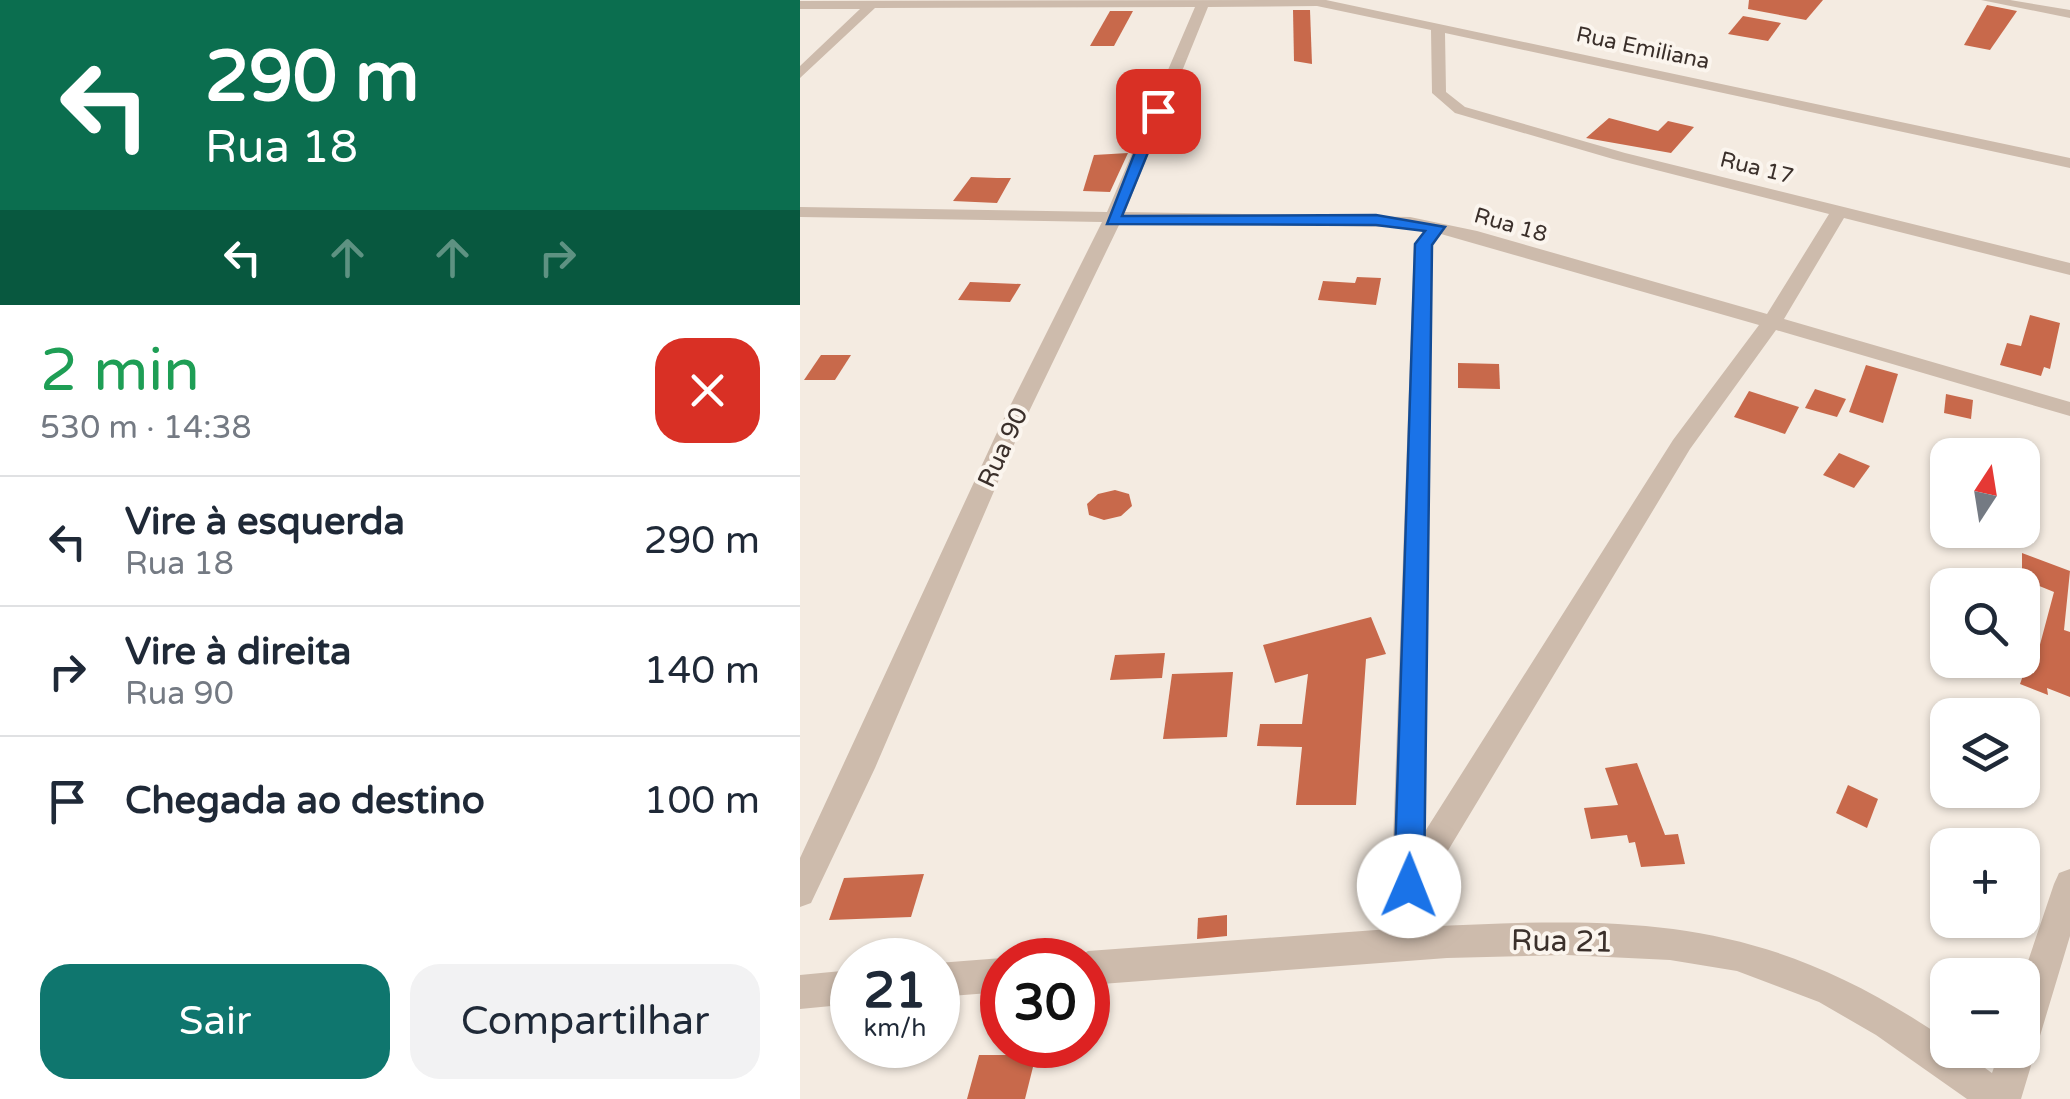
<!DOCTYPE html>
<html lang="pt">
<head>
<meta charset="utf-8">
<style>
	:root { --surface:#fff; --page:#f2f2f3; --text:#1f2937; --muted:#747a83; --line:#e0e1e3; --accent:#0f766e }
	body { margin:0; font-family:"Varela Round",sans-serif; background:var(--page); color:var(--text); height:100vh; display:flex; flex-direction:column; font-size:38px; white-space:nowrap }
	* { box-sizing:border-box; margin:0 }
	p { font-size:32px; color:var(--muted) }
	.icon { flex:none; width:55px; height:55px; fill:none; stroke:currentColor; stroke-width:2; stroke-linecap:round; stroke-linejoin:round }
	.map { position:relative; flex:1; overflow:hidden }
	.sheet { display:flex; flex-direction:column; background:var(--surface); width:800px }
	.sheet>* { flex:none }
	.banner { background:#0b6e4f; color:#fff; overflow:hidden }
	.needle { width:65px; rotate:12deg }
	.controls { position:absolute; left:1130px; top:438px; display:grid; gap:20px }
	.controls a { display:grid; place-items:center; width:110px; height:110px; border-radius:20px; background:var(--surface); box-shadow:0 2px 8px #0004; font-size:50px }
	.speed { position:absolute; left:30px; top:938px; display:flex; gap:20px; font-size:50px; font-weight:700; text-align:center }
	.speed>* { display:grid; place-content:center; width:130px; height:130px; border-radius:50%; background:var(--surface); box-shadow:0 2px 8px #0004; line-height:1 }
	.speed small { font-size:25px; font-weight:400 }
	.speed .limit { border:15px solid #d22; background:#fff; color:#111 }
	.pin { position:absolute; display:grid; place-items:center; width:85px; height:85px; color:#fff; margin:-42px; border-radius:20px; box-shadow:0 5px 15px #0006 }
	.me { position:absolute; width:110px; margin:-55px; rotate:1deg; stroke-linejoin:round; filter:drop-shadow(0 0 8px #0008) }
	.turn { display:flex; align-items:center; gap:35px; height:210px; padding:0 40px; font-size:45px }
	.turn .icon { width:130px; height:130px; stroke-width:2.5 }
	.turn b { display:block; font-size:70px; line-height:85px }
	.lanes { display:flex; align-items:center; height:95px; padding:0 40px; background:#0003; justify-content:center; gap:50px; direction:ltr }
	.lanes .off { opacity:.35 }
	.round { display:grid; place-items:center; flex:none; width:105px; height:105px; border-radius:30px; background:var(--page) }
	.overview { display:flex; align-items:center; justify-content:space-between; height:170px; padding:0 40px }
	h1 { font-size:60px; font-weight:600; line-height:75px; color:#1e9e55 }
	.cta { display:flex; gap:20px; margin-top:auto; padding:20px 40px }
	.cta a { flex:1; height:115px; border-radius:30px; background:var(--accent); color:#fff; font-size:40px; font-weight:600; line-height:115px; text-align:center }
	.cta a+a { background:var(--page); color:var(--text) }
	ul { padding:0; list-style:none }
	li { display:flex; align-items:center; gap:30px; height:130px; padding:0 40px; border-top:2px solid var(--line) }
	li div { flex:1 }
	li b { display:block; font-size:38px }
	li em { font-style:normal }
	main { display:flex; flex:1; min-height:0 }
	.map>svg:first-child { display:block }
</style>
</head>
<body>
<main>
<section class="sheet">
<div class="banner">
<div class="turn"><svg class="icon" aria-label="left" viewBox="0 0 24 24"><path d="M17 20v-9H6M10 6l-5 5 5 5"/></svg><div><b>290 m</b>Rua 18</div></div>
<div class="lanes"><svg class="icon" aria-label="left" viewBox="0 0 24 24"><path d="M17 20v-9H6M10 6l-5 5 5 5"/></svg><svg class="icon off" aria-label="ahead" viewBox="0 0 24 24"><path d="M12 20V5M6 11l6-6 6 6"/></svg><svg class="icon off" aria-label="ahead" viewBox="0 0 24 24"><path d="M12 20V5M6 11l6-6 6 6"/></svg><svg class="icon off" aria-label="right" viewBox="0 0 24 24"><path d="M7 20v-9h11M14 6l5 5-5 5"/></svg></div>
</div>
<div class="overview"><div><h1>2 min</h1><p>530 m · 14:38</p></div><a class="round" style="background:#d93025;color:#fff"><svg class="icon" aria-label="close" viewBox="0 0 24 24"><path d="M6 6l12 12M18 6L6 18"/></svg></a></div>
<ul>
<li><svg class="icon" aria-label="left" viewBox="0 0 24 24"><path d="M17 20v-9H6M10 6l-5 5 5 5"/></svg><div><b>Vire à esquerda</b><p>Rua 18</p></div><em>290 m</em></li>
<li><svg class="icon" aria-label="right" viewBox="0 0 24 24"><path d="M7 20v-9h11M14 6l5 5-5 5"/></svg><div><b>Vire à direita</b><p>Rua 90</p></div><em>140 m</em></li>
<li><svg class="icon" aria-label="arrive" viewBox="0 0 24 24"><path d="M6 21V4h12l-3 4 3 4H6"/></svg><div><b>Chegada ao destino</b></div><em>100 m</em></li>
</ul>
<div class="cta"><a>Sair</a><a>Compartilhar</a></div>
</section>
<div class="map">
<svg width="1270" height="1099" viewBox="0 0 1270 1099">
	<rect width="100%" height="100%" fill="#f4ebe1"/>
	<g fill="#c8694b">
		<polygon points="949,0 1023,0 1006,20 948,9"/>
		<polygon points="1187,5 1217,11 1190,50 1164,45"/>
		<polygon points="493,10 510,10 512,64 494,61"/>
		<polygon points="310,11 333,11 314,46 290,46"/>
		<polygon points="943,16 981,23 968,41 928,34"/>
		<polygon points="809,118 858,131 868,121 894,127 871,153 786,138"/>
		<polygon points="328,153 310,192 283,191 294,155"/>
		<polygon points="171,177 197,178 211,178 197,203 153,201"/>
		<polygon points="557,277 581,278 576,305 518,300 523,281 555,283"/>
		<polygon points="170,282 221,284 210,302 158,300"/>
		<polygon points="1230,315 1260,323 1250,369 1244,367 1241,376 1200,365 1207,343 1221,346"/>
		<polygon points="21,355 51,355 35,380 4,380"/>
		<polygon points="658,363 699,364 700,389 658,388"/>
		<polygon points="1066,365 1098,374 1083,423 1049,412"/>
		<polygon points="1015,389 1046,399 1037,417 1005,408"/>
		<polygon points="949,391 999,407 985,434 934,417"/>
		<polygon points="1146,394 1173,400 1171,419 1144,413"/>
		<polygon points="1039,453 1070,466 1054,488 1023,475"/>
		<polygon points="315,490 329,494 332,506 321,516 304,520 289,515 287,504 298,494"/>
		<polygon points="1222,553 1270,571 1264,630 1270,632 1270,697 1247,688 1248,695 1220,684 1227,664 1234,667 1254,592 1222,579"/>
		<polygon points="571,617 586,654 566,659 556,805 496,805 502,747 457,746 460,724 502,724 508,674 475,683 463,645"/>
		<polygon points="365,653 362,678 310,680 315,655"/>
		<polygon points="433,672 427,737 363,739 372,674"/>
		<polygon points="837,763 865,835 878,834 885,864 841,867 835,842 829,843 827,835 791,839 784,808 818,805 805,768"/>
		<polygon points="1048,785 1078,799 1067,828 1036,813"/>
		<polygon points="124,874 111,917 29,920 44,878"/>
		<polygon points="427,915 427,936 397,939 398,918"/>
		<polygon points="179,1055 236,1055 225,1099 167,1099"/>
	</g>
	<g fill="none" stroke-linecap="round" stroke-linejoin="round">
		<g fill="#cdbbac" fill-rule="evenodd">
			<path d="M526 0 1270 158V168L645 33 646 92 665 107 825 153 1270 263V275L1044 218 984 319 1270 402V416L976 330 890 449 623 892V927C836 916 966 915 1148 1041V1050H1160L1192 1073 1200 1050H1222V979L1254 884 1259 873 1270 869V936L1221 1099H1167L1076 1035 1019 1002 937 971 870 960 766 955 647 958 288 985V960H274L288 951 590 929 614 244 625 230 610 227 320 223 222 426 75 768 11 903 0 907V858L200 426 302 222 0 217V207L307 212 395 7 75 8 0 78V66L60 9H0V1ZM517 6 631 30 632 93 655 113 813 159 1029 214 967 314 677 231 610 217 325 212 408 7ZM641 234 959 325 873 440 624 833 632 245Z"/>
			<polygon points="1181,0 1210,0 1270,10 1270,18"/>
			<polygon points="202,958 207,960 202,960 202,992 138,997 138,963"/>
			<polygon points="52,970 52,1004 0,1009 0,975"/>
		</g>
	</g>
	<polygon fill="#1a73e8" stroke="#114b97" stroke-width="2.5" points="358,107 365,111 322,216 576,215 645,227 632,245 624,886 619,896 609,900 599,896 594,886 615,244 625,231 576,225 307,224 351,111"/>
	<g text-anchor="middle" stroke-width="8" stroke-linejoin="round" paint-order="stroke">
		<g font-size="22" fill="#3b302b" stroke="#fbf5ee">
			<text transform="translate(843 47) rotate(12)" y="8">Rua Emiliana</text>
			<text transform="translate(957 167) rotate(14)" y="8">Rua 17</text>
			<text transform="translate(711 224) rotate(16)" y="8">Rua 18</text>
		</g>
		<g font-size="25" fill="#3b302b" stroke="#fbf5ee">
			<text transform="translate(202 447) rotate(-65)" y="9">Rua 90</text>
		</g>
		<g font-size="30" fill="#3b302b" stroke="#fbf5ee">
			<text transform="translate(762 941) rotate(1)" y="10">Rua 21</text>
		</g>
	</g>
</svg>
<div class="controls">
<a><svg class="needle" viewBox="-14 -14 28 28"><path d="M0-13l5 13h-10z" fill="#e53935"/><path d="M0 13l5-13h-10z" fill="#747a83"/></svg></a>
<a><svg class="icon" aria-label="search" viewBox="0 0 24 24"><circle cx="10" cy="10" r="6"/><path d="M15 15l6 6"/></svg></a>
<a><svg class="icon" aria-label="layers" viewBox="0 0 24 24"><path d="M12 4l9 5-9 5-9-5zM3 14l9 5 9-5"/></svg></a>
<a>+</a>
<a>−</a>
</div>
<div class="speed"><div>21<small>km/h</small></div><div class="limit">30</div></div>
<div class="pin" style="left:358px;top:111px;background:#d93025"><svg class="icon" aria-label="arrive" viewBox="0 0 24 24"><path d="M6 21V4h12l-3 4 3 4H6"/></svg></div>
<svg class="me" style="left:609px;top:886px" viewBox="-20 -20 40 40"><circle r="19" fill="#fff"/><path d="M0-13L10 11 0 6-10 11z" fill="#1a73e8"/></svg>
</div>
</main>
</body>
</html>
